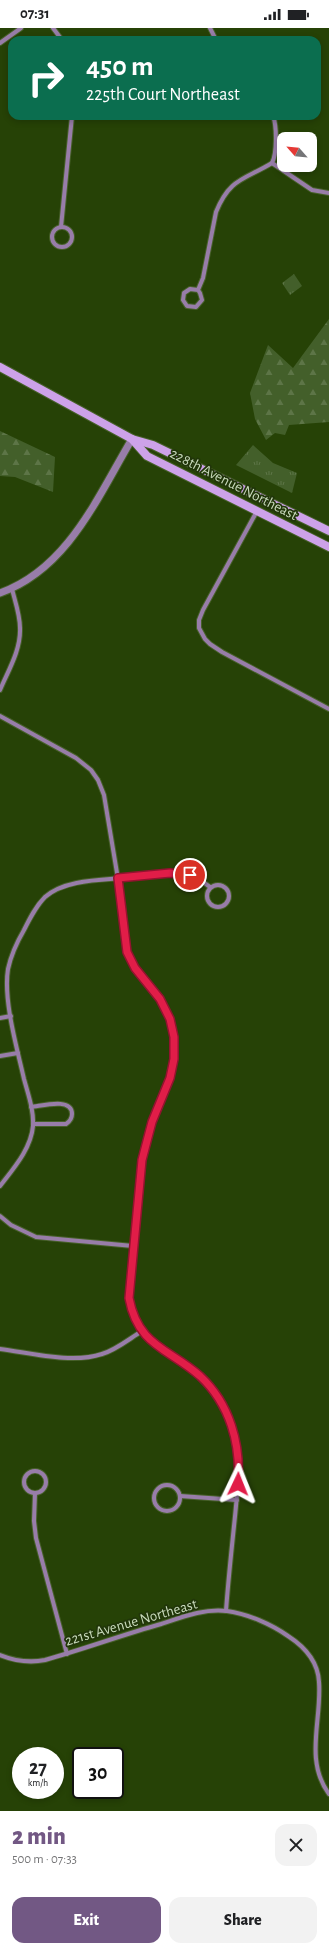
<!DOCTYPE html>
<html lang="en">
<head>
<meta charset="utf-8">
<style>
	:root { --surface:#fff; --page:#f2f2f2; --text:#202124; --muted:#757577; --accent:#725884 }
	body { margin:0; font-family:"Alegreya Sans",sans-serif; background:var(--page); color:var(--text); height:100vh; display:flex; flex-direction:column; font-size:15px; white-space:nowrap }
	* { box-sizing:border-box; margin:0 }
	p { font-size:13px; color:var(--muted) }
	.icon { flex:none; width:22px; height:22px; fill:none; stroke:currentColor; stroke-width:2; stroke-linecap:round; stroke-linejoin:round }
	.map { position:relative; height:1783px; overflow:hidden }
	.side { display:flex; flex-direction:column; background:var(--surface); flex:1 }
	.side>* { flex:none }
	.hud { position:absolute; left:8px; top:8px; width:313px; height:84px; border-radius:12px; box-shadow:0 2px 6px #0003; background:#0b6e4f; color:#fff; overflow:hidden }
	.needle { width:26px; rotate:297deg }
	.controls { position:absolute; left:277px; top:104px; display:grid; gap:8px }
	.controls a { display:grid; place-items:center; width:40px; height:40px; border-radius:8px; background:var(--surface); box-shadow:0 2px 6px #0003; font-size:20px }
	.speed { position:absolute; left:12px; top:1719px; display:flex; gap:8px; font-size:20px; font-weight:700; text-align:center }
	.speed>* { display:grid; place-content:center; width:52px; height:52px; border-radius:50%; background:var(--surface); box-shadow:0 2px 6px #0003; line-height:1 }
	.speed small { font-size:10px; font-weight:400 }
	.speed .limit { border:2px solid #111; border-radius:6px; background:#fff; color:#111 }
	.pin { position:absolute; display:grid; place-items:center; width:34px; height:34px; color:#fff; margin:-17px; border:2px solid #fff; border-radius:50%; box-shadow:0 1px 4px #0007 }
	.me { position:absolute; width:44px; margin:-22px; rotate:2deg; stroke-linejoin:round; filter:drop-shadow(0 0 3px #0008) }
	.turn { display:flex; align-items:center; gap:14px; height:84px; padding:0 12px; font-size:18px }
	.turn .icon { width:52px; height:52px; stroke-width:2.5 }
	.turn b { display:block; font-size:28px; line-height:34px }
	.round { display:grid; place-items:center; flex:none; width:42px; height:42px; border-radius:12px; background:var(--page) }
	.summary { display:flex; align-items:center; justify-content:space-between; height:68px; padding:0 12px }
	h1 { font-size:24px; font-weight:800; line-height:30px; color:var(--accent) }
	.action { display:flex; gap:8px; margin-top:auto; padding:8px 12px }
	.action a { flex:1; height:46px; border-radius:12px; background:var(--accent); color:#fff; font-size:16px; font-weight:800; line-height:46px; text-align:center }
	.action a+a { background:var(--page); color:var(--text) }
	.status { display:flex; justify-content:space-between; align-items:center; height:28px; padding:0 20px; background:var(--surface); direction:ltr }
	.status svg { height:11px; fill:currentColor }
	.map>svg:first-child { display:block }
</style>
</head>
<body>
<div class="status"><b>07:31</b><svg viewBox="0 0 49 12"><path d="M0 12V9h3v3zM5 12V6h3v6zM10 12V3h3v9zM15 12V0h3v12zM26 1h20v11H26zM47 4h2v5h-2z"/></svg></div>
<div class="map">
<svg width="329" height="1783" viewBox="0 0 329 1783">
	<defs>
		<pattern id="grass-tufts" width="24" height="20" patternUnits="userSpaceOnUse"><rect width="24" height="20" fill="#435f2a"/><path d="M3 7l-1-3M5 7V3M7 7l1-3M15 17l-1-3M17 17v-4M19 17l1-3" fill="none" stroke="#5d7547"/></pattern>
		<pattern id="forest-firs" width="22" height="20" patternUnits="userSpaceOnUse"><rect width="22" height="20" fill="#435f2a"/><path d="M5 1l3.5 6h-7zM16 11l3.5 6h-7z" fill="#5d7547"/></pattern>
	</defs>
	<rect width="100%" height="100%" fill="#264206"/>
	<g fill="url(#grass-tufts)">
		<polygon points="294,246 302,258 290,267 282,255"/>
		<polygon points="253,417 273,435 297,445 292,465 236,437"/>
	</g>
	<g fill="url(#forest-firs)">
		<polygon points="329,291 329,394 289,397 285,407 275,405 266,412 255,391 250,365 268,317 293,340"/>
		<polygon points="0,403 55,429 53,464 15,449 0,448"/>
	</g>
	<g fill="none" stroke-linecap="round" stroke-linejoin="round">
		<defs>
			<g id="minor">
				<polyline points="53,0 62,12"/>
				<polyline points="210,0 216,12"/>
				<polyline points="0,15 21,0"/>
				<path d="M273 88C277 98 277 126 272 135L312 162 329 165"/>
				<polyline points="61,199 72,88"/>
				<circle cx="62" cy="209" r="10"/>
				<path d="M198 262 190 261 184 265 183 272 187 278 196 279 202 272 200 265 198 262 203 250 216 184C230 150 244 152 272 135"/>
				<polyline points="257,483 203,582 199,592 199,600 205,611 210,616 222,624 329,681"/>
				<path d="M0 662C8 643 21 622 20 600 20 587 15 573 12 561"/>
				<path d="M0 688 76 730 91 742 98 752 104 767 118 851 127 924 135 940 160 971 170 991 174 1009V1031L170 1050 152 1094 142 1132 129 1270C139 1318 168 1320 200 1348 245 1390 240 1443 234 1498 231 1527 228 1555 226 1583"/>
				<circle cx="218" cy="868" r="11"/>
				<polyline points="0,990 11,988"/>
				<polyline points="0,1028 18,1025"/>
				<path d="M31 1079C42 1078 72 1069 72 1086 72 1091 69 1094 66 1096H33"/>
				<path d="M0 1158C13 1141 31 1121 33 1098 34 1082 28 1066 24 1051 17 1020 3 972 8 941 11 927 17 914 24 902 30 890 36 878 45 869 64 852 99 852 123 850 151 847 187 838 210 859"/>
				<polyline points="0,1188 11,1197 36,1209 133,1218"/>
				<path d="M0 1321C31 1325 72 1336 102 1326 116 1322 129 1311 142 1303"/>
				<circle cx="35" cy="1454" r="11"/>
				<circle cx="167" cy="1470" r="13"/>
				<polyline points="35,1465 34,1493 36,1510 67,1626"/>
				<polyline points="180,1468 237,1472"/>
				<path d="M0 1627C15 1633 30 1635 45 1632 84 1621 122 1607 161 1596 182 1589 205 1580 227 1583 248 1586 271 1596 288 1608 305 1619 318 1633 319 1654 322 1692 304 1732 329 1766"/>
			</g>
			<path id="tertiary" d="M0 565C68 541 98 468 132 411"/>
			<g id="secondary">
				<polyline points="0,339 132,411 153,417 329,503"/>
				<polyline points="132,411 147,428 329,519"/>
			</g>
		</defs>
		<use href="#minor" stroke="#47602a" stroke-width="6"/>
		<use href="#tertiary" stroke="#47602a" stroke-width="9"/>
		<use href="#secondary" stroke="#47602a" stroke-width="10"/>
		<use href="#minor" stroke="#987da9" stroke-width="4"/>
		<use href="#tertiary" stroke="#987da9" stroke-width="7"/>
		<use href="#secondary" stroke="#cda2e9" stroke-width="8"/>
	</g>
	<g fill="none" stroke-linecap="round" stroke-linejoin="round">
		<defs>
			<path id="route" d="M190 847 170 845 118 850 127 924 135 940 160 971 170 991 174 1009V1031L170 1050 152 1094 142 1132 129 1270C138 1318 168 1320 200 1348 230 1376 241 1416 238 1456"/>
		</defs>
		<use href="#route" stroke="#92132f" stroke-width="10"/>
		<use href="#route" stroke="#e11d48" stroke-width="7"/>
	</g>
	<g text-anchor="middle" stroke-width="3.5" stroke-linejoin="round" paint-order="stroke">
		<g font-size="15" fill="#c9dabc" stroke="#21360a">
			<text transform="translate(234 456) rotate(27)" y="5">228th Avenue Northeast</text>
			<text transform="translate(131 1594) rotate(-16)" y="5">221st Avenue Northeast</text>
		</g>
	</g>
</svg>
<div class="controls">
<a><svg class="needle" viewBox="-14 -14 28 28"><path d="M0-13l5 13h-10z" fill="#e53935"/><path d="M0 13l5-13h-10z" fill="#757577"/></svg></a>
</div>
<div class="speed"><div>27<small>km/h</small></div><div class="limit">30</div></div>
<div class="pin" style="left:190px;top:847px;background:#d93025"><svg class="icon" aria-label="arrive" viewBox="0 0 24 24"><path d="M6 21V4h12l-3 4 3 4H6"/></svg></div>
<svg class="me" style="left:238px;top:1456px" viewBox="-20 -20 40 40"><path d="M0-17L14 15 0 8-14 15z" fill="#e11d48" stroke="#fff" stroke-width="4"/></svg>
<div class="hud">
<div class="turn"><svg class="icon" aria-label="right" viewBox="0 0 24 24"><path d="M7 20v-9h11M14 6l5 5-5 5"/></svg><div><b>450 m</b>225th Court Northeast</div></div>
</div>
</div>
<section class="side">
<div class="summary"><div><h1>2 min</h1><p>500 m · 07:33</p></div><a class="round"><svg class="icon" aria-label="close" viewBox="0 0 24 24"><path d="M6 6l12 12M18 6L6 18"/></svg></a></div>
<div class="action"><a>Exit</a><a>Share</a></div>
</section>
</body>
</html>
